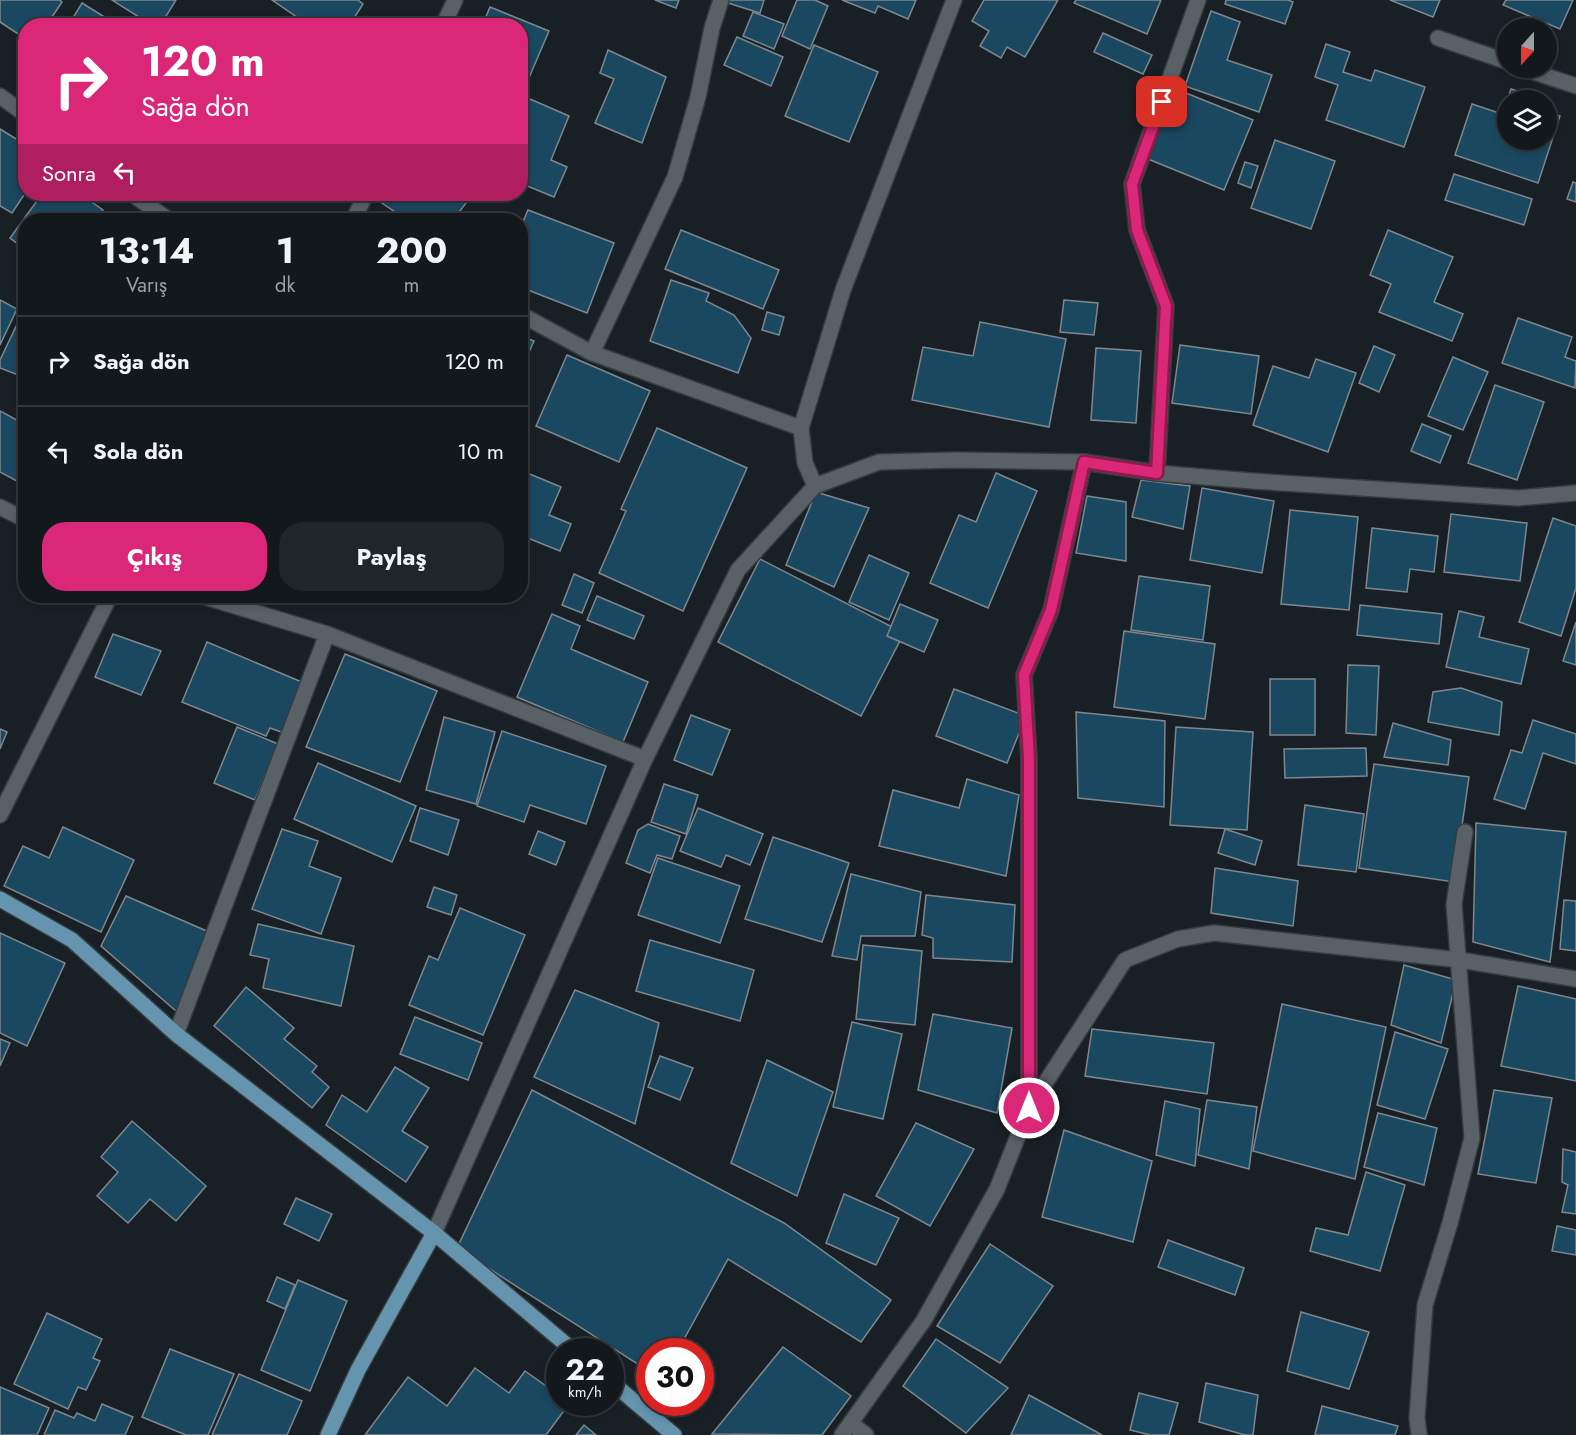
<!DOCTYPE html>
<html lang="tr">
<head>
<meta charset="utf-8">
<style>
	:root { --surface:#13181c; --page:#202529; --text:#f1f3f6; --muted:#9da0a3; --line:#32373b; --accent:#db2777 }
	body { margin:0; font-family:Jost,sans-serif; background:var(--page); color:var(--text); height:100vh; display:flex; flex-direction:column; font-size:22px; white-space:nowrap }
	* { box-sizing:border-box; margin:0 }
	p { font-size:20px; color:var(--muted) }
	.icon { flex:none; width:33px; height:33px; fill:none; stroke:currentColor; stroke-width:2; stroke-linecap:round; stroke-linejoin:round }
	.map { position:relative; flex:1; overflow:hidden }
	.side { position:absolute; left:18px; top:213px; width:510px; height:390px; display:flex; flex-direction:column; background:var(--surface); border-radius:24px; box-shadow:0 3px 9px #0003,0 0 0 2px var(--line) }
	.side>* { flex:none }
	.guide { position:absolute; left:18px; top:18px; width:510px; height:183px; border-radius:24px; box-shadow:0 3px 9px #0003,0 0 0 2px var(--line); background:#db2777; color:#fff; overflow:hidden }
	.needle { width:39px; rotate:201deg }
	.fabs { position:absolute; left:1497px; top:18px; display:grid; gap:12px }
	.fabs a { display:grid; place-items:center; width:60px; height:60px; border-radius:50%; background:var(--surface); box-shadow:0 3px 9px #0003,0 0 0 2px var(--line); font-size:30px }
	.speed { position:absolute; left:546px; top:1338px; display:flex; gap:12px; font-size:30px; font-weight:700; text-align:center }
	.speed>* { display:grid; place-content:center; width:78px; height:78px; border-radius:50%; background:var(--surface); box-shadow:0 3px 9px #0003,0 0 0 2px var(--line); line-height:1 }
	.speed small { font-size:15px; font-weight:400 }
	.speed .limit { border:9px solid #d22; background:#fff; color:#111 }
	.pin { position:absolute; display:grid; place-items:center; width:51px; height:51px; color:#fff; margin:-26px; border-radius:12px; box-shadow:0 3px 9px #0006 }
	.me { position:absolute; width:66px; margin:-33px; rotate:0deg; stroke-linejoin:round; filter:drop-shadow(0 0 4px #0008) }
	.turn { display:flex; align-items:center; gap:21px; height:126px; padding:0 24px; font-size:27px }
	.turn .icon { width:78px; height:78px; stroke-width:2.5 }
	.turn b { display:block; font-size:42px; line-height:51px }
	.then { display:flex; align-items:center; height:57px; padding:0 24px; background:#0003; gap:12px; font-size:22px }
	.eta { display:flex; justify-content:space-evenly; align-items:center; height:102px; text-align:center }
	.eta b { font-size:36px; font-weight:700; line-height:42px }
	.button { display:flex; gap:12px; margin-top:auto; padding:12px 24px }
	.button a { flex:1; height:69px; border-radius:24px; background:var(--accent); color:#fff; font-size:24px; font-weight:700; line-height:69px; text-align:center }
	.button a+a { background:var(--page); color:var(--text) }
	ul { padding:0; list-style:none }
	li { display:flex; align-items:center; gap:18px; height:90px; padding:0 24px; border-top:2px solid var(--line) }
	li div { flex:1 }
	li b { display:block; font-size:22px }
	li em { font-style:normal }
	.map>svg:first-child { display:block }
</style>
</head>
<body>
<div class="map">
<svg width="1576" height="1435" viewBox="0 0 1576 1435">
	<rect width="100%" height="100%" fill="#192025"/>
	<g fill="#1a4861" stroke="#7e878d" stroke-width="1.5">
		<polygon points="0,0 60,0 62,2 46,26 26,26 26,39 0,22"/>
		<polygon points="112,0 176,0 160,26 153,26"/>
		<polygon points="272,0 358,0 363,4 349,26 310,26"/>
		<polygon points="655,0 679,0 676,8"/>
		<polygon points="729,0 764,0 760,13 728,3"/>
		<polygon points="797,0 815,0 828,6 810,49 782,36"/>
		<polygon points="842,0 916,0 908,19 878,6 875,13"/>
		<polygon points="984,0 1058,0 1025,57 1007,47 1001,58 980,46 989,31 972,21"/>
		<polygon points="1076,0 1161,0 1147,34 1074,3"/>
		<polygon points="1226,0 1288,0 1293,2 1285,24 1225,4"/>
		<polygon points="1390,0 1440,0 1433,17"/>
		<polygon points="1506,0 1573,0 1560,29 1503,5"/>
		<polygon points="82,3 119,26 68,26"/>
		<polygon points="490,7 549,31 520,99 520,26 482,26"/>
		<polygon points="1211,11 1240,22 1227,60 1272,75 1259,112 1185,86"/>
		<polygon points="753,12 784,24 774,49 743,36"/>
		<polygon points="1103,33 1152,55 1143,74 1094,52"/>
		<polygon points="737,37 783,57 771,86 724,65"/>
		<polygon points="1326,44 1350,52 1343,72 1371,81 1375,70 1425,87 1404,147 1326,120 1338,85 1315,77"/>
		<polygon points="814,45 878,72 849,142 785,116"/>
		<polygon points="608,50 666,77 642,143 595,123 614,79 600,73"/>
		<polygon points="1176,89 1253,120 1224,190 1148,159"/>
		<polygon points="1511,89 1528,94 1526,100 1508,100 1508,112 1504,111"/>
		<polygon points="530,99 569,116 551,160 567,167 554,197 520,183 520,122"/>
		<polygon points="1472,104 1508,116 1508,140 1546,140 1546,111 1560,116 1538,183 1455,155"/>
		<polygon points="0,129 26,145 26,192 12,213 0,206"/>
		<polygon points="1275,140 1335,161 1311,229 1251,208"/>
		<polygon points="1245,162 1258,166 1251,188 1238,183"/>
		<polygon points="1454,174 1532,199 1524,225 1445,200"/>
		<polygon points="1573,182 1576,183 1576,202 1567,199"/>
		<polygon points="42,194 80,194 103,210 96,220 26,220 26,250 10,238"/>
		<polygon points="384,194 473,194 453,220 407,220 379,201"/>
		<polygon points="528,210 614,243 587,313 520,287 520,258 525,246 520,244 520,229"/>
		<polygon points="681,230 779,270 763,309 665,269"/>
		<polygon points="1388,230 1453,257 1434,302 1463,314 1452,341 1379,312 1391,284 1370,275"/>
		<polygon points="671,280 709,293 706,301 734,315 751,338 738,373 650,341"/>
		<polygon points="0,300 17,309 0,345"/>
		<polygon points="1064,300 1098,303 1094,335 1060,332"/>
		<polygon points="767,312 784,317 779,335 762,330"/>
		<polygon points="22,314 26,316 26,378 0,368 0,360"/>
		<polygon points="1518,318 1572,337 1565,357 1576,361 1575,388 1502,363"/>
		<polygon points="980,322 1066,339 1049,427 912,400 923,347 973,356"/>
		<polygon points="520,336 534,341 520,372"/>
		<polygon points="1180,345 1259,356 1251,414 1172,403"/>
		<polygon points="1374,346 1395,355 1379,392 1359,383"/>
		<polygon points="1096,348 1141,351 1136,423 1091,420"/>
		<polygon points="567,355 650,391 619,462 536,426"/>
		<polygon points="1453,357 1488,372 1463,430 1428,416"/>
		<polygon points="1316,359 1356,373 1328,452 1253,425 1273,366 1309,378"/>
		<polygon points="1495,385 1544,402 1517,480 1468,463"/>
		<polygon points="0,411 26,425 26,486 0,472"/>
		<polygon points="1422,424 1451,436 1440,463 1411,451"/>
		<polygon points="657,428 747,468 683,611 599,573 626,511 621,509"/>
		<polygon points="520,470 561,487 549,515 571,524 560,551 520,535"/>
		<polygon points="996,473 1037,491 988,608 930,583 959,515 976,522"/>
		<polygon points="1141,480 1190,486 1183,529 1132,517"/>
		<polygon points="1202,488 1274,501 1262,573 1190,560"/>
		<polygon points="816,492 869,508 834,587 786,565"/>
		<polygon points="1087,496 1126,502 1126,561 1076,553"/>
		<polygon points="1290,510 1358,517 1349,610 1281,604"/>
		<polygon points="1451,514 1527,523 1520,581 1444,572"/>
		<polygon points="1553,518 1576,526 1576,588 1561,636 1519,622"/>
		<polygon points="1372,528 1438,536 1434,572 1410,569 1407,592 1366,588"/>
		<polygon points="869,555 909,573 889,620 849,602"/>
		<polygon points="760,559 904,633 861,716 718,642"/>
		<polygon points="574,574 594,583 582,613 562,605"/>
		<polygon points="1139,576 1210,586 1203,640 1131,630"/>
		<polygon points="597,596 644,616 634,639 587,620"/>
		<polygon points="900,604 938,620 924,652 887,636"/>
		<polygon points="1360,605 1442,614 1439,644 1357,635"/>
		<polygon points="1459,611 1484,617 1479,637 1529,649 1521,684 1446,667"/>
		<polygon points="552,614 580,626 571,649 648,682 623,742 517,697"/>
		<polygon points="1576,622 1576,665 1563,661"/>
		<polygon points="1124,631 1215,644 1205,719 1114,707"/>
		<polygon points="113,634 161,651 141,695 95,677"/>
		<polygon points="207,642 304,683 284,733 270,728 266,736 182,702"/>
		<polygon points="345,654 437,691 400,782 306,747"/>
		<polygon points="1348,665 1379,666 1376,735 1346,733"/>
		<rect x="1270" y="679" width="45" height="56"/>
		<polygon points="1461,688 1502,702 1499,735 1428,722 1433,692"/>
		<polygon points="954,689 1026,716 1007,763 936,736"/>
		<polygon points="1076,712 1165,721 1164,807 1078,798"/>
		<polygon points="691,715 730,730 712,775 674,760"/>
		<polygon points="444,717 495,732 476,804 426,790"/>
		<polygon points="1533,720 1576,734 1576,764 1543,753 1525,809 1494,799 1511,750 1522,753"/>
		<polygon points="1393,723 1451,740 1448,765 1384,757"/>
		<polygon points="237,727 278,744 255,800 214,783"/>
		<polygon points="1176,727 1253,732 1247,830 1170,825"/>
		<polygon points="0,729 7,732 0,749"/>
		<polygon points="502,731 606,766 586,824 530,805 524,822 477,806"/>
		<polygon points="1366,748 1367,776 1285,778 1284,749"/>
		<polygon points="318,763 416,806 392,862 294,819"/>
		<polygon points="1374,764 1469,777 1454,882 1359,868"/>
		<polygon points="967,779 1019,795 1006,876 879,846 893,790 959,808"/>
		<polygon points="664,784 698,795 686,834 651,822"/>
		<polygon points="1305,805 1364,814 1356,872 1298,865"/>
		<polygon points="420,808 459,820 448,855 410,841"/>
		<polygon points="698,808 763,834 750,865 726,855 721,867 680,851"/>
		<polygon points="1476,823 1566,832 1550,962 1473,942"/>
		<polygon points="648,824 680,836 672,859 657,855 650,873 626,863 638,830"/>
		<polygon points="63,827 134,860 101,932 4,886 23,846 49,858"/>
		<polygon points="282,829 318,841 309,866 341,878 321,934 252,909"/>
		<polygon points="1225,829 1262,841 1255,865 1218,853"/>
		<polygon points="538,831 565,842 556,865 529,854"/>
		<polygon points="773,837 849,863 822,942 745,919"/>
		<polygon points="658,858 740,886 720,943 638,915"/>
		<polygon points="1215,868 1298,881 1293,926 1211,913"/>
		<polygon points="851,874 921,892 915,936 861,936 857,960 832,956"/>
		<polygon points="434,887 457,895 451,915 427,907"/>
		<polygon points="926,895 1015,905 1012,962 933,958 933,938 922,935"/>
		<polygon points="126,896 209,932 176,1011 101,946"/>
		<polygon points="1564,900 1576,901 1576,951 1560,949"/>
		<polygon points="460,908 525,935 483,1035 409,1005 429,956 438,960"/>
		<polygon points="258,924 354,946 341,1006 263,988 269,959 250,955"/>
		<polygon points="0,933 65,963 27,1046 0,1033"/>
		<polygon points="650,940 754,970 740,1021 636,991"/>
		<polygon points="863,945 922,951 915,1025 856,1019"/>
		<polygon points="1404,965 1456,980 1441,1043 1391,1025"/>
		<polygon points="1518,986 1576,999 1576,1081 1501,1066"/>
		<polygon points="246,987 294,1028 284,1039 317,1066 312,1072 329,1087 312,1108 214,1026"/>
		<polygon points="575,990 659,1023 635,1124 534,1077"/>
		<polygon points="1282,1004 1386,1027 1355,1179 1253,1151"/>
		<polygon points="933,1014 1012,1028 997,1113 918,1090"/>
		<polygon points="415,1017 482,1043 468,1080 400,1054"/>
		<polygon points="852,1022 902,1034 883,1119 833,1107"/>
		<polygon points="1092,1029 1214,1043 1207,1094 1085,1076"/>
		<polygon points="1395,1032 1448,1049 1425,1119 1377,1105"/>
		<polygon points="0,1039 10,1043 0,1066"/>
		<polygon points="660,1056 693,1068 680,1100 648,1087"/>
		<polygon points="767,1060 833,1092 797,1196 731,1163"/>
		<polygon points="395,1067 429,1088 402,1131 428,1147 406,1182 326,1125 342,1095 367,1112"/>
		<polygon points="532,1090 784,1223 891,1300 861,1342 728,1259 677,1352 650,1352 650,1372 457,1248"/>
		<polygon points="1494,1090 1552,1098 1536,1183 1478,1174"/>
		<polygon points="1207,1100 1257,1107 1249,1169 1198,1155"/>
		<polygon points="1165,1101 1200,1109 1195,1166 1156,1155"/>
		<polygon points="1378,1113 1437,1128 1424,1185 1364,1167"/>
		<polygon points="132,1121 206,1186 176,1221 150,1199 128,1223 97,1196 118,1172 101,1157"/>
		<polygon points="916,1123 974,1149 930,1226 876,1196"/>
		<polygon points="1064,1130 1152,1161 1133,1242 1042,1217"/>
		<polygon points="1563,1149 1576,1152 1576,1214 1562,1212 1568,1185 1562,1182"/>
		<polygon points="1366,1172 1405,1185 1380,1271 1310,1251 1316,1228 1348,1235"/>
		<polygon points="844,1194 899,1218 876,1265 826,1243"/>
		<polygon points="296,1198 332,1214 319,1241 284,1224"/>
		<polygon points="1557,1226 1576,1230 1576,1255 1552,1251"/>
		<polygon points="1168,1240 1244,1268 1235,1295 1158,1267"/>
		<polygon points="990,1244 1053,1286 1000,1363 937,1326"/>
		<polygon points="277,1277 295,1285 285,1309 267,1301"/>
		<polygon points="298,1280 347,1301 310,1391 261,1370"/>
		<polygon points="1301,1312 1369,1332 1349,1389 1287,1371"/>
		<polygon points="47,1313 102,1339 93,1358 100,1361 86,1390 78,1387 68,1409 14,1384"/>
		<polygon points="936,1339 1008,1388 966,1433 903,1386"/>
		<polygon points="783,1347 851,1396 822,1435 712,1434"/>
		<polygon points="170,1349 234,1374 208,1435 186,1435 142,1417"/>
		<polygon points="475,1368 509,1393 525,1371 560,1396 560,1402 569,1404 546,1435 365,1435 408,1377 447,1406"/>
		<polygon points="239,1374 302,1401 287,1435 212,1435"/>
		<polygon points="1206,1383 1258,1395 1253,1435 1245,1435 1199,1422"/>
		<polygon points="0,1387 49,1408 37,1435 0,1435"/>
		<polygon points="1139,1393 1178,1403 1169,1435 1150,1435 1130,1430"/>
		<polygon points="1029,1395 1102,1435 1011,1435"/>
		<polygon points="102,1404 133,1417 125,1435 44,1435 55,1410 74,1418 77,1413 95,1421"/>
		<polygon points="1322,1406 1398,1426 1395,1435 1315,1435"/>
		<polygon points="584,1425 596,1435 576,1435"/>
	</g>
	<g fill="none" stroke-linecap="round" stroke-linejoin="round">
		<defs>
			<g id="minor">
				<polyline points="443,26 455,0"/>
				<polyline points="1438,38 1508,62"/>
				<polyline points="1522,68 1576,86"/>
				<polyline points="0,96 26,115"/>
				<polyline points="132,194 169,220"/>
				<polyline points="353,220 366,194"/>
				<polyline points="520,314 592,353 801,428"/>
				<polyline points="592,353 675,177 698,97 712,28 721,0"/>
				<polyline points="1157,473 1166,306 1137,230 1132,184 1198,0"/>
				<polyline points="815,486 805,463 801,428 843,290 954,0"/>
				<polyline points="0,507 26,520"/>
				<polyline points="202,596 327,634 645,759"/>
				<polyline points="0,815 110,596"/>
				<polyline points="176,1034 327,634"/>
				<polyline points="1029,1108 1029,759 1024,675 1051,610 1084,462"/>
				<polyline points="434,1233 645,759 738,570 815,486 879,462 956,460 1084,462 1157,473 1252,481 1518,498 1576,493"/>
				<polyline points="851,1423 866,1435"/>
				<polyline points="842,1435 924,1320 997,1189 1029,1108 1125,960 1178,939 1214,933 1460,960 1576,979"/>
				<polyline points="1419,1435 1417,1418 1425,1305 1450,1223 1472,1138 1454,904 1465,832"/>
			</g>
			<g id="major">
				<polyline points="0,899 72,940 176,1034 434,1233 575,1352"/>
				<polyline points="610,1381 674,1435"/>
				<polyline points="328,1435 358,1370 434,1233"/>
			</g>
		</defs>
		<use href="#minor" stroke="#363b3f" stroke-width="18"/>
		<use href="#major" stroke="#363b3f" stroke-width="18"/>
		<use href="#minor" stroke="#586166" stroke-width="15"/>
		<use href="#major" stroke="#6594af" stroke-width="15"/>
	</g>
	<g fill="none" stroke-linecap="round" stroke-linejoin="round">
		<defs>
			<polyline id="route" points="1029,1108 1029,759 1024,675 1051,610 1084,462 1157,473 1166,306 1137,230 1132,184 1162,102"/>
		</defs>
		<use href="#route" stroke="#8e194d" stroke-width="15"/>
		<use href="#route" stroke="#db2777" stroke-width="10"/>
	</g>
</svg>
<div class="fabs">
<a><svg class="needle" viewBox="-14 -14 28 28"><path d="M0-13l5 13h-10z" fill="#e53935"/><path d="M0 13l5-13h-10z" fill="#9da0a3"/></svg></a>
<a><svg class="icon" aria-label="layers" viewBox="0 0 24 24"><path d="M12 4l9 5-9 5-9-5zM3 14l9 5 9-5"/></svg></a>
</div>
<div class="speed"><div>22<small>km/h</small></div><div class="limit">30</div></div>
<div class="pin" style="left:1162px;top:102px;background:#d93025"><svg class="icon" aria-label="arrive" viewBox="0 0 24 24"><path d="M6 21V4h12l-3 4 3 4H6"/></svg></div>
<svg class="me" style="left:1029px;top:1108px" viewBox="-20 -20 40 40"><circle r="17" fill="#db2777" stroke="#fff" stroke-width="3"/><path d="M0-11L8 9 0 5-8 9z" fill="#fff"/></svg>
<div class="guide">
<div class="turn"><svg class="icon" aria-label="right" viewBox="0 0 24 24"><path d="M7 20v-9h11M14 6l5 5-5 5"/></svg><div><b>120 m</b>Sağa dön</div></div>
<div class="then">Sonra<svg class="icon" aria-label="left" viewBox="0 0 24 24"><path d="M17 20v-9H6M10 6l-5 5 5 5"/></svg></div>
</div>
<section class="side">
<div class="eta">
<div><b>13:14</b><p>Varış</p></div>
<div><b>1</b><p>dk</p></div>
<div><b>200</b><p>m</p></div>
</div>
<ul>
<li><svg class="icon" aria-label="right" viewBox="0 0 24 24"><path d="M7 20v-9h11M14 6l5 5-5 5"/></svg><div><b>Sağa dön</b></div><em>120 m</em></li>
<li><svg class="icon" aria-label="left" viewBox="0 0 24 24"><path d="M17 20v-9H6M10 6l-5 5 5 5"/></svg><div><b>Sola dön</b></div><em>10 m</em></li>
</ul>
<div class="button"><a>Çıkış</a><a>Paylaş</a></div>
</section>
</div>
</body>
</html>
